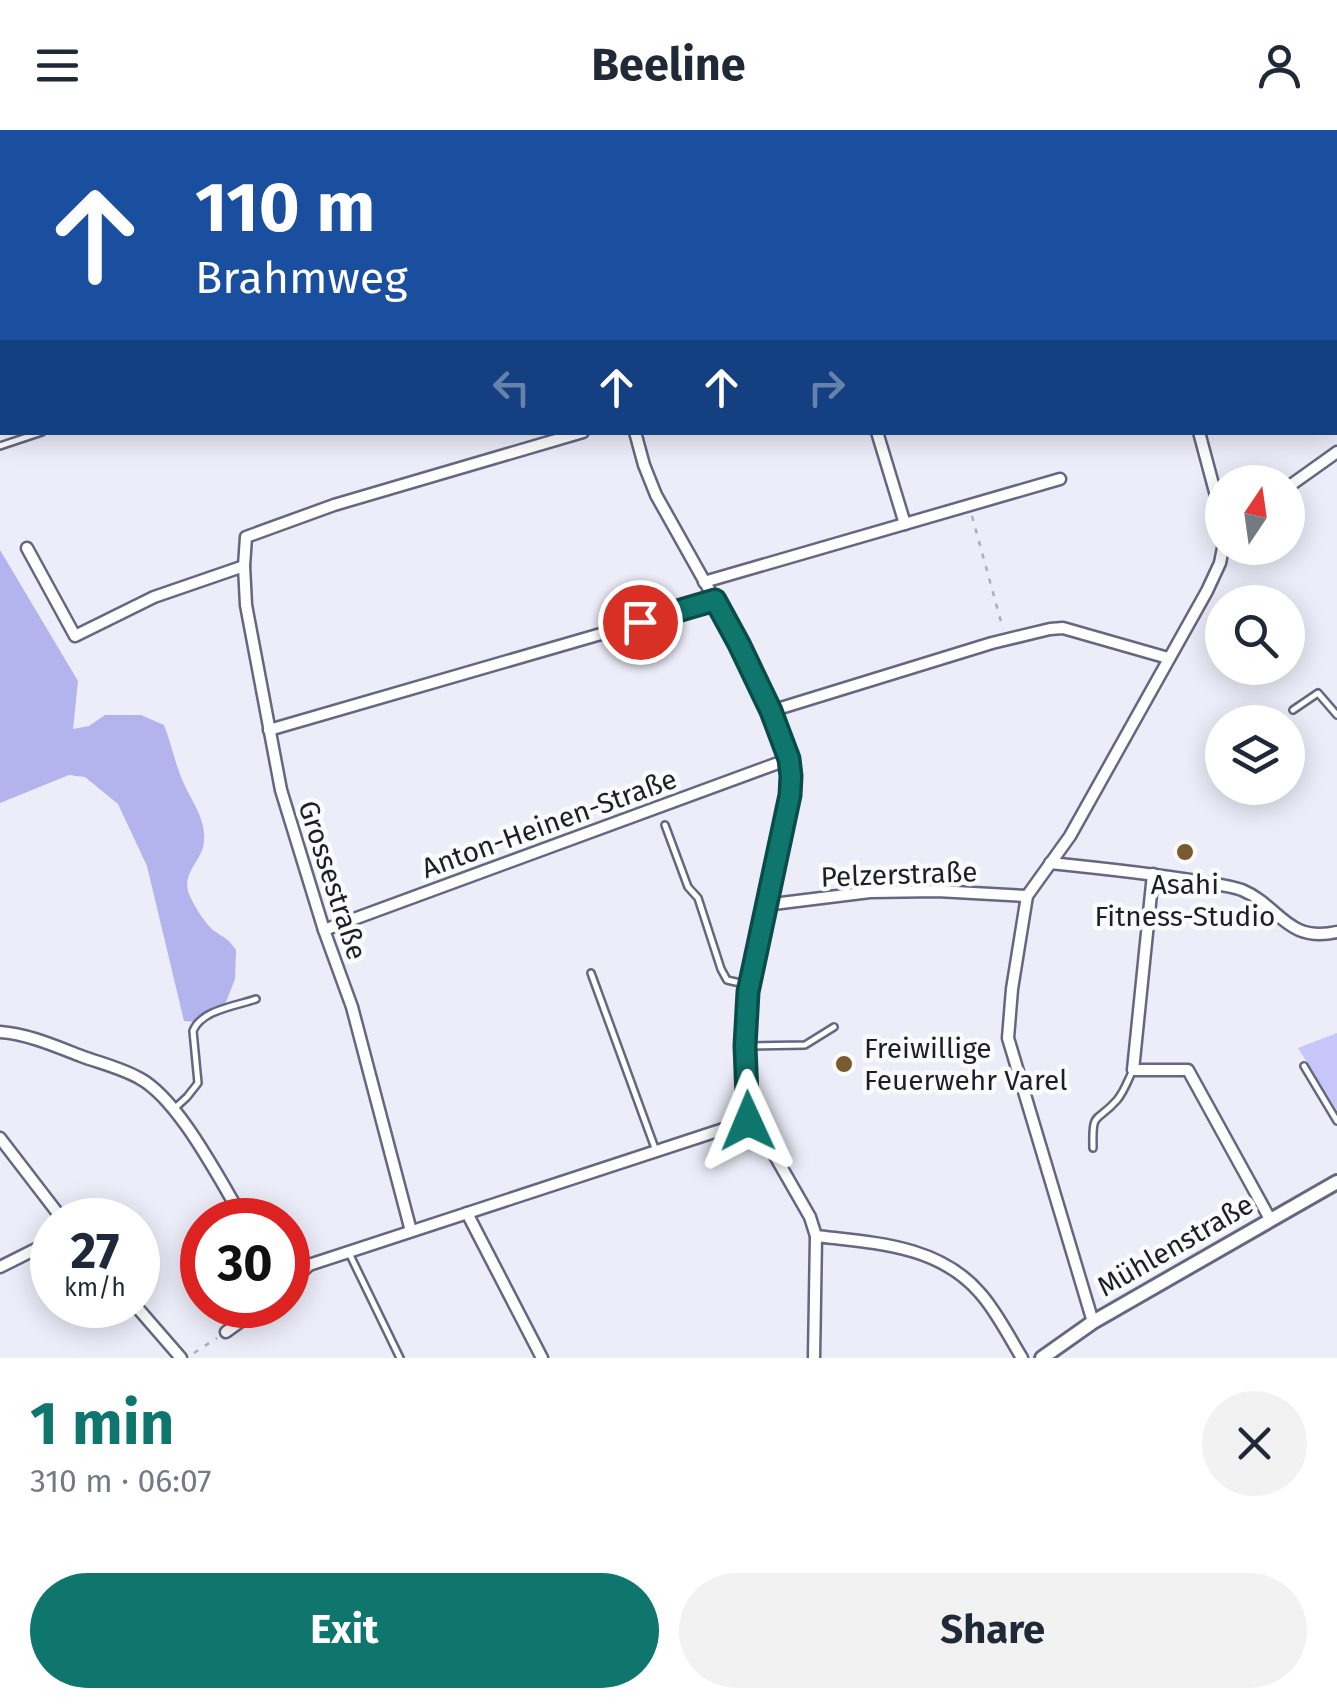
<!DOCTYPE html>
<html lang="en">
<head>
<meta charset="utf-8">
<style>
	:root { --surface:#fff; --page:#f2f2f3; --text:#1f2937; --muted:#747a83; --accent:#0f766e }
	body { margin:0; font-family:"Fira Sans",sans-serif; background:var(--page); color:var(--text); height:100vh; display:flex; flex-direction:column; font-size:38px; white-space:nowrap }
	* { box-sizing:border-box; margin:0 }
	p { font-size:32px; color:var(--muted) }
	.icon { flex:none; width:55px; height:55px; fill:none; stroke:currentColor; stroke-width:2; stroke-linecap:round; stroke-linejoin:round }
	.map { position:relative; height:1228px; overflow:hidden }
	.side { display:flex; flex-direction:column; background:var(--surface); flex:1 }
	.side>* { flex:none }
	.banner { position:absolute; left:0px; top:0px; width:1338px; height:305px; box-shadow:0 5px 25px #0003; background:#1a4fa0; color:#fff; overflow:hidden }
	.needle { width:65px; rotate:13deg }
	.fabs { position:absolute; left:1205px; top:335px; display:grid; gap:20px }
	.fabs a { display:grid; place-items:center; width:100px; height:100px; border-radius:50%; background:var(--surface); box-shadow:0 5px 25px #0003; font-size:50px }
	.speed { position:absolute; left:30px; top:1068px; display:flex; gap:20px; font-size:50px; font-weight:700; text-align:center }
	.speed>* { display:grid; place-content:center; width:130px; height:130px; border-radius:50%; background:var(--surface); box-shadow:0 5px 25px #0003; line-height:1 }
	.speed small { font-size:25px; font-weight:400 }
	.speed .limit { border:15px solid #d22; background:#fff; color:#111 }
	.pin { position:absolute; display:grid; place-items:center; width:85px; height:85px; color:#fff; margin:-42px; border:5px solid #fff; border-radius:50%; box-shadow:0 2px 10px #0007 }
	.me { position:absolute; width:110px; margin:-55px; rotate:359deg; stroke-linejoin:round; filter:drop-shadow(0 0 8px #0008) }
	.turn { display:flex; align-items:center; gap:35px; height:210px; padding:0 30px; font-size:45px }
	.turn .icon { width:130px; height:130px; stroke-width:2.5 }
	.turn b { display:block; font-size:70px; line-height:85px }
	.lanes { display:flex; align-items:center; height:95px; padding:0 30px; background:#0003; justify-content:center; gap:50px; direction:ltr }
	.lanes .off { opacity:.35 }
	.round { display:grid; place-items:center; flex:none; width:105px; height:105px; border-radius:52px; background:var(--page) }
	.overview { display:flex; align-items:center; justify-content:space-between; height:170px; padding:0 30px }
	h1 { font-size:60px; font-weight:700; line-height:75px; color:var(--accent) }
	.cta { display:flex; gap:20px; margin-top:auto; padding:20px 30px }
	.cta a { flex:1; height:115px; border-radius:60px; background:var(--accent); color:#fff; font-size:40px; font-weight:700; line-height:115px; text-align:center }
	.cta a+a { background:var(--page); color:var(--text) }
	header { display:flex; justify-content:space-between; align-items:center; height:130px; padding:0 30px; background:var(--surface); font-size:45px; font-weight:700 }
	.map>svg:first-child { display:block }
</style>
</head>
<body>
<header><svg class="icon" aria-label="menu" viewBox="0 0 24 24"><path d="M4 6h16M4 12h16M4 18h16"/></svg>Beeline<svg class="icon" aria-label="person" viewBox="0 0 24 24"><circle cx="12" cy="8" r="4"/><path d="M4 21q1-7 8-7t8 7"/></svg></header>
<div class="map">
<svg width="1337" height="1228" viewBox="0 0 1337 1228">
	<rect width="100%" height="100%" fill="#ecedf9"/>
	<polygon fill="#c6c6fb" points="1337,903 1337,980 1298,918"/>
	<path fill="#b3b3ed" d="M0 420 78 551 73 599 89 596 105 585H141L164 595C171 613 174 629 181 647 189 668 206 687 204 711 203 730 183 741 188 761 192 773 204 792 213 800 225 809 226 806 236 820L235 849 224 877 197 892 184 891 147 736 118 674 85 647 69 645 0 673Z"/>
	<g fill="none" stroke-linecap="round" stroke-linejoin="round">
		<defs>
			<g id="service">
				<polyline points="904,0 905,2"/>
				<polyline points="938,0 939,2"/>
				<polyline points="992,2 1001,0"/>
				<polyline points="0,281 2,288"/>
				<polyline points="0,316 42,302"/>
				<polyline points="1293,580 1318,563 1337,585"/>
				<polyline points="665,695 688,757 698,768 721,839 727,850 749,855"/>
				<polyline points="591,843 656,1021"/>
				<polyline points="745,916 805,915 834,897"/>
				<polyline points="1304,936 1337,991"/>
				<path d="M175 978 187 967 198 953 193 901C201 880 236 876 256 869"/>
				<path d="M1093 1018C1092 979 1096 994 1117 970 1124 962 1128 950 1133 940"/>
				<polyline points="350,1125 400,1228"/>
			</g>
			<g id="minor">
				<polyline points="1108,0 1109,2"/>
				<polyline points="1335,103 1337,103"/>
				<polyline points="635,302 644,335 656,365 739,513 771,581 789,629 790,665 748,861 745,916 748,991 771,1019 810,1087 816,1106 814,1228"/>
				<polyline points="877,302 905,394"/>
				<polyline points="1199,302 1222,388"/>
				<polyline points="1288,357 1337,322"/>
				<polyline points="27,418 75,506 154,467 244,436"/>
				<polyline points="704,452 1060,349"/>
				<polyline points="771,581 992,513 1050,499 1063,498 1168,528"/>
				<polyline points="269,600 715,471"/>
				<path d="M1050 733C1099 738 1148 743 1196 751 1211 754 1228 755 1242 760 1280 776 1286 813 1337 802"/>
				<polyline points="1153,744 1133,940 1188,940 1270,1089"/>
				<polyline points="765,775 870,762 937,761 1027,766"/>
				<polyline points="324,800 789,629"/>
				<path d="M0 902C28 904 55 916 81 926 100 933 121 938 139 948 179 969 220 1051 244 1090"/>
				<polyline points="0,1008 63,1090"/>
				<polyline points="467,1083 542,1228"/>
				<polyline points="411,1101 352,877 324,800 281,660 246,475 244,436 246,407 334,375 583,302"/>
				<path d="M816 1106C875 1113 939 1115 980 1163 997 1182 1009 1207 1022 1228"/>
				<polyline points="288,1129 309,1135"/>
				<polyline points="0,1137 52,1111"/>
				<polyline points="288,1156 309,1135 748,991"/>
				<polyline points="135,1175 181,1228"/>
				<polyline points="1093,1192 1008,908 1012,859 1027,766 1070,706 1207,461 1220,433 1223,418"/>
				<polyline points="226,1202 263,1175"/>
			</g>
			<polyline id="tertiary" points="1042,1228 1093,1192 1337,1052"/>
		</defs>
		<use href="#service" stroke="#666681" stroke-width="10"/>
		<use href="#minor" stroke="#666681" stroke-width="15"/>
		<use href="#tertiary" stroke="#666681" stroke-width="18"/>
		<g stroke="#acadb9" stroke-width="2.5" stroke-dasharray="5 8" stroke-linecap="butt">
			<polyline points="972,386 1003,499"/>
			<polyline points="194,1223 217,1208"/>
		</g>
		<use href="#service" stroke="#fff" stroke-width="5"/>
		<use href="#minor" stroke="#fff" stroke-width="10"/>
		<use href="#tertiary" stroke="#fff" stroke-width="12"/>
	</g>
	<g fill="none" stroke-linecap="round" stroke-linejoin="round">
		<defs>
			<polyline id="route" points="640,492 715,470 739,514 771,581 789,629 791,646 790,665 748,862 745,916 748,991"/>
		</defs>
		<use href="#route" stroke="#0a4d48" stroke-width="25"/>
		<use href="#route" stroke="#0f766e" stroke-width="18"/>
	</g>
	<g fill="#7a5b30" stroke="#fbfbfb" stroke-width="4">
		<circle cx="1185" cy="722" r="10"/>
		<circle cx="844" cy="934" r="10"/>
	</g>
	<g text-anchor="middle" stroke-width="9" stroke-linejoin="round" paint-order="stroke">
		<g font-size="28" fill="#1e1e29" stroke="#fbfbfb">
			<text transform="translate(549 693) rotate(-20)" y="10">Anton-Heinen-Straße</text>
			<text transform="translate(899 744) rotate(-2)" y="10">Pelzerstraße</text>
			<text transform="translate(333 750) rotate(72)" y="10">Grossestraße</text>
			<text transform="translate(1175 1115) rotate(-30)" y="10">Mühlenstraße</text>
		</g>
		<g font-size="28" fill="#1e1e29" stroke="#fbfbfb">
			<text x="1185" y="764">Asahi<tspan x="1185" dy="32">Fitness-Studio</tspan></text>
			<text x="864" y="928" text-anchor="start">Freiwillige<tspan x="864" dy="32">Feuerwehr Varel</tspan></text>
		</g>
	</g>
</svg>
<div class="fabs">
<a><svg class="needle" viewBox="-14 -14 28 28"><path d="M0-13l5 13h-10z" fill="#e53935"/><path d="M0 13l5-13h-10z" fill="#747a83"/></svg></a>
<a><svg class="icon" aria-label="search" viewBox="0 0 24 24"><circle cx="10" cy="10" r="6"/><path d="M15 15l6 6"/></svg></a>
<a><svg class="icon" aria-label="layers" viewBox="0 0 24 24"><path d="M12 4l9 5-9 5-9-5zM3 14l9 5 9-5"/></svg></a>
</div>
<div class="speed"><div>27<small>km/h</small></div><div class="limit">30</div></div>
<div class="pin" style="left:640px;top:492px;background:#d93025"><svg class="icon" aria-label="arrive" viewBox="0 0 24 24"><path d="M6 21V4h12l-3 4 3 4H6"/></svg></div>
<svg class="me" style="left:748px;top:991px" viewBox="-20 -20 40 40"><path d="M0-17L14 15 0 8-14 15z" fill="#0f766e" stroke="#fff" stroke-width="4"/></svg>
<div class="banner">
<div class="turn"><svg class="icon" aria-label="ahead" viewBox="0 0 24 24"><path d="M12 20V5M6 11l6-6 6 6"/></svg><div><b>110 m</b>Brahmweg</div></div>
<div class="lanes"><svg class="icon off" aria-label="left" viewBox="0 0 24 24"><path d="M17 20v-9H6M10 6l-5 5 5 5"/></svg><svg class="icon" aria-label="ahead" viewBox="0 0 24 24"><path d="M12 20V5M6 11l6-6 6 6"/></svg><svg class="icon" aria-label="ahead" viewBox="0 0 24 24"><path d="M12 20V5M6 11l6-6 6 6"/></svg><svg class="icon off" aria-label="right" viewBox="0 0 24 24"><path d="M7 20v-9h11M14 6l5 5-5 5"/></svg></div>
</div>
</div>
<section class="side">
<div class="overview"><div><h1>1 min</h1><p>310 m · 06:07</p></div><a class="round"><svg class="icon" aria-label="close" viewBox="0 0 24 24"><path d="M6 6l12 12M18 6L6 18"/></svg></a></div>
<div class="cta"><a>Exit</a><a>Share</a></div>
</section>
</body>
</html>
